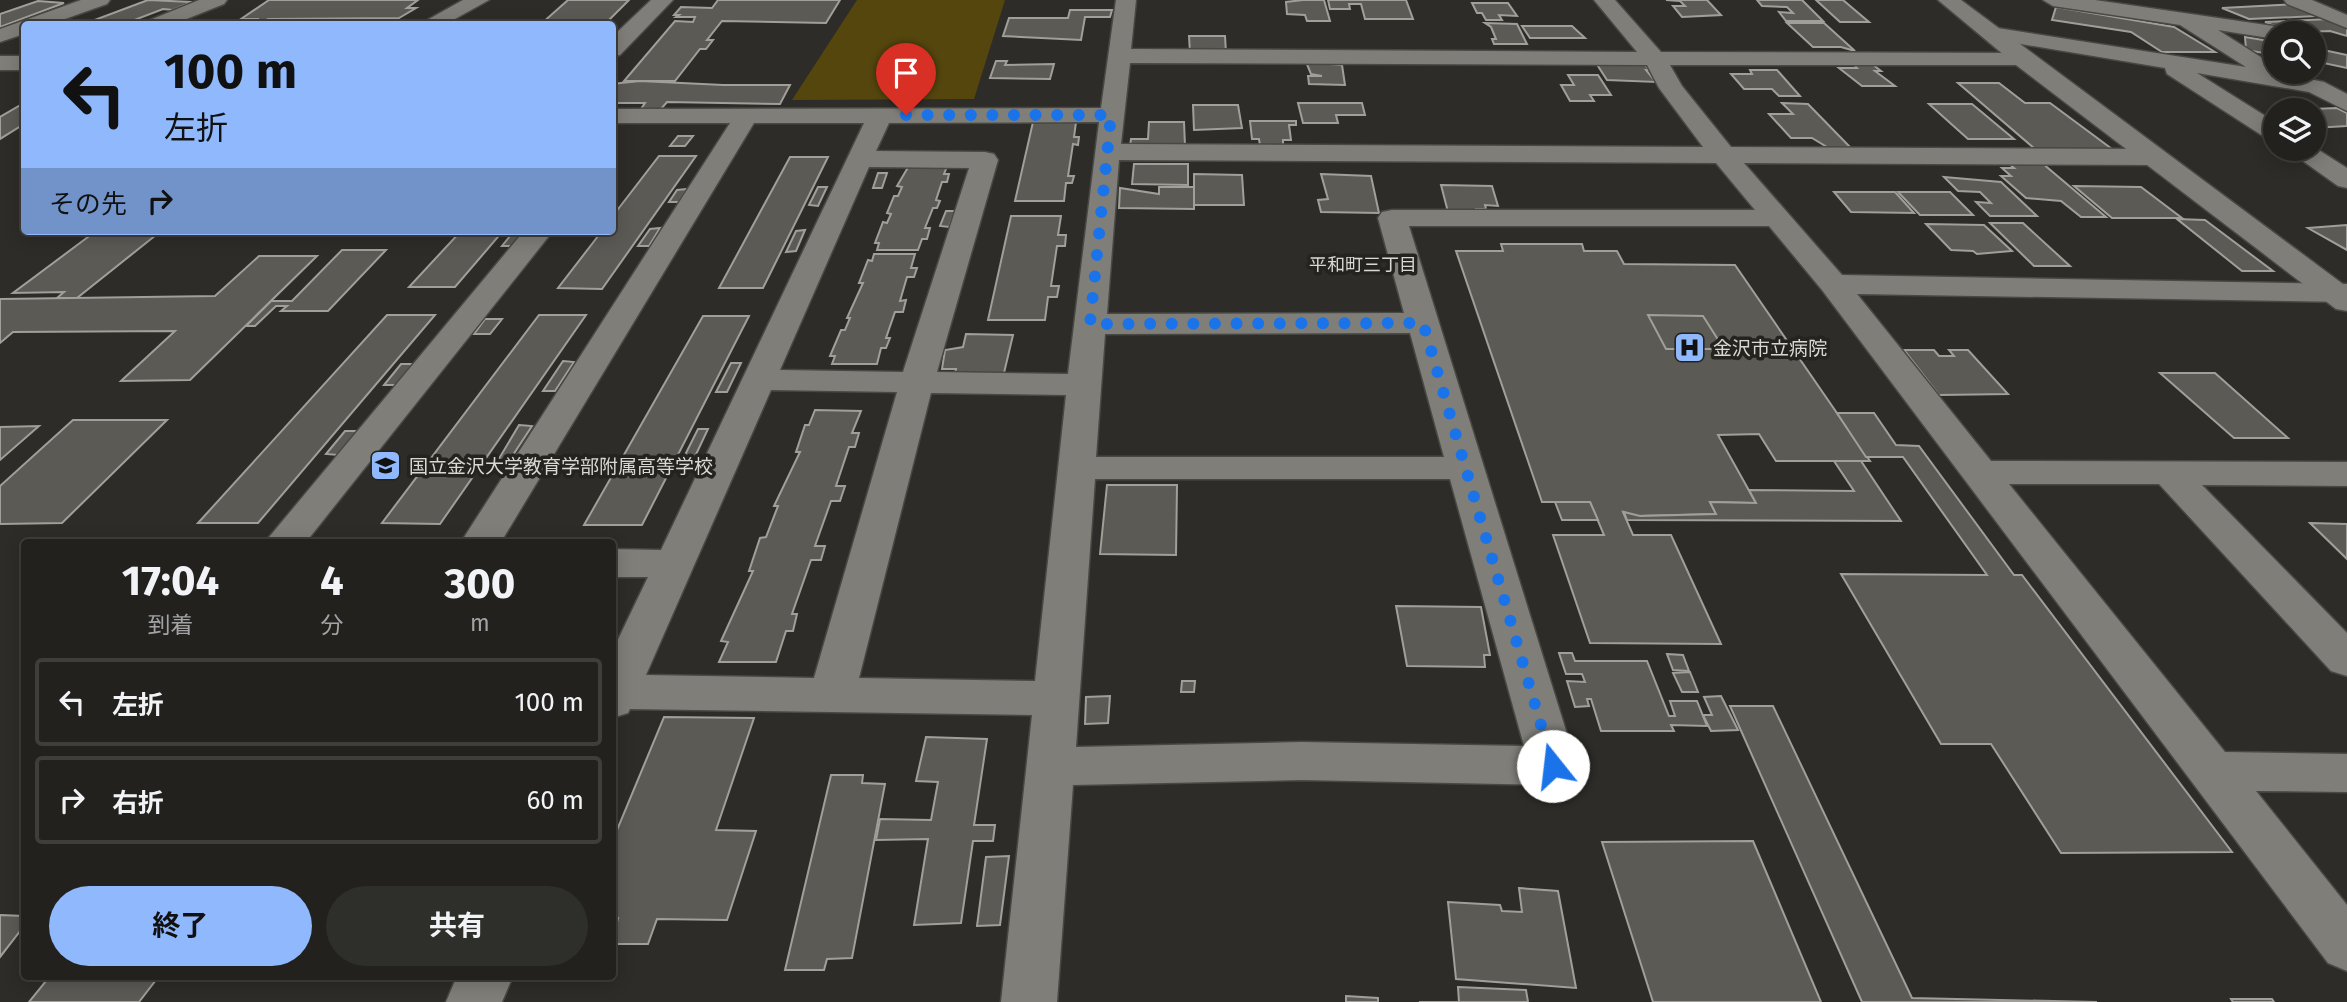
<!DOCTYPE html>
<html lang="ja">
<head>
<meta charset="utf-8">
<style>
	:root { --surface:#22211e; --page:#2e2e2b; --text:#f1f3f6; --muted:#a2a3a4; --line:#3f3e3c; --accent:#8fb8fd }
	body { margin:0; font-family:"Fira Sans","Noto Sans JP",sans-serif; background:var(--page); color:var(--text); height:100vh; display:flex; flex-direction:column; font-size:26px; white-space:nowrap }
	* { box-sizing:border-box; margin:0 }
	p { font-size:23px; color:var(--muted) }
	.icon { flex:none; width:38px; height:38px; fill:none; stroke:currentColor; stroke-width:2; stroke-linecap:round; stroke-linejoin:round }
	.map { position:relative; flex:1; overflow:hidden }
	.details { position:absolute; left:21px; top:539px; width:595px; height:441px; display:flex; flex-direction:column; background:var(--surface); border-radius:7px; box-shadow:0 4px 18px #0003,0 0 0 2px var(--line) }
	.details>* { flex:none }
	.guide { position:absolute; left:21px; top:21px; width:595px; height:214px; border-radius:7px; box-shadow:0 4px 18px #0003,0 0 0 2px var(--line); background:#8fb8fd; color:#111; overflow:hidden }
	.controls { position:absolute; left:2263px; top:21px; display:grid; gap:14px }
	.controls a { display:grid; place-items:center; width:63px; height:63px; border-radius:50%; background:var(--surface); box-shadow:0 4px 18px #0003,0 0 0 2px var(--line); font-size:35px }
	.pin { position:absolute; display:grid; place-items:center; width:60px; height:60px; color:#fff; margin:-72px -30px; border-radius:50% 50% 50% 0; rotate:-45deg; box-shadow:0 0 7px #0007 }
	.pin .icon { rotate:45deg }
	.me { position:absolute; width:77px; margin:-38px; rotate:344deg; stroke-linejoin:round; filter:drop-shadow(0 0 5px #0008) }
	.turn { display:flex; align-items:center; gap:24px; height:147px; padding:0 28px; font-size:32px }
	.turn .icon { width:91px; height:91px; stroke-width:2.5 }
	.turn b { display:block; font-size:49px; line-height:60px }
	.then { display:flex; align-items:center; height:66px; padding:0 28px; background:#0003; gap:14px; font-size:26px }
	.eta { display:flex; justify-content:space-evenly; align-items:center; height:119px; text-align:center }
	.eta b { font-size:42px; font-weight:700; line-height:49px }
	.button { display:flex; gap:14px; margin-top:auto; padding:14px 28px }
	.button a { flex:1; height:80px; border-radius:42px; background:var(--accent); color:#111; font-size:28px; font-weight:700; line-height:80px; text-align:center }
	.button a+a { background:var(--page); color:var(--text) }
	ul { padding:0; list-style:none }
	li { display:flex; align-items:center; gap:21px; height:88px; margin:0 14px 10px; padding:0 14px; border:4px solid var(--line); border-radius:7px }
	li div { flex:1 }
	li b { display:block; font-size:26px }
	li em { font-style:normal }
	.map>svg:first-child { display:block }
</style>
</head>
<body>
<div class="map">
<svg width="2347" height="1002" viewBox="0 0 2347 1002">
	<rect width="100%" height="100%" fill="#2e2c28"/>
	<polygon fill="#55460e" points="857,0 1005,0 974,99 792,100"/>
	<g fill="#5b5a55" stroke="#a09f99" stroke-width="2">
		<polygon points="148,0 192,2 173,10 163,9 124,24 84,24"/>
		<polygon points="269,0 418,0 407,8 416,8 399,18 268,19 258,24 201,24 205,22 255,21 259,19 241,19"/>
		<polygon points="568,0 629,0 605,24 541,24"/>
		<polygon points="718,0 840,0 826,23 722,21 707,40 713,40 706,49 700,49 675,81 624,81 675,21 693,22 695,17 676,17 679,15 674,15 681,7 712,8"/>
		<polygon points="1303,0 1324,0 1330,21 1307,21 1305,15 1287,14 1286,2"/>
		<polygon points="1328,0 1406,0 1413,19 1365,19 1361,4 1349,4 1350,9 1330,9"/>
		<polygon points="1666,0 1707,0 1721,15 1682,17 1673,6 1685,6 1680,1"/>
		<polygon points="1757,0 1802,0 1823,21 1786,21 1779,12 1793,13 1787,7 1762,6"/>
		<polygon points="1816,0 1843,0 1869,22 1840,22"/>
		<polygon points="38,1 64,3 0,27 0,14"/>
		<polygon points="1472,3 1508,3 1517,16 1499,15 1502,20 1486,20 1482,13 1477,13"/>
		<polygon points="2295,4 2318,16 2249,19 2222,8"/>
		<polygon points="2056,7 2174,27 2215,52 2162,52 2131,32 2052,20"/>
		<polygon points="1070,10 1112,10 1110,17 1085,17 1081,40 1003,36 1009,18 1068,18"/>
		<polygon points="2330,19 2347,25 2347,36 2330,31 2305,32 2279,28 2265,22"/>
		<polygon points="1485,23 1517,24 1527,44 1494,44 1492,39 1496,39 1491,27"/>
		<polygon points="1787,23 1824,23 1855,51 1841,47 1813,47"/>
		<polygon points="1522,26 1572,26 1585,38 1530,38"/>
		<polygon points="1189,36 1225,36 1226,53 1190,53"/>
		<polygon points="2245,37 2275,42 2275,55 2246,50"/>
		<polygon points="2314,48 2347,55 2347,68 2314,61"/>
		<polygon points="996,61 1007,61 1005,65 1054,64 1050,79 990,78"/>
		<polygon points="1306,62 1342,65 1345,85 1309,84 1308,76 1322,76 1311,74"/>
		<polygon points="1596,63 1644,63 1649,70 1646,70 1656,82 1607,80"/>
		<polygon points="1853,63 1872,64 1881,71 1875,71 1895,86 1862,86 1839,68 1857,68"/>
		<polygon points="1750,70 1777,70 1800,96 1779,96 1772,89 1744,89 1731,74 1752,74"/>
		<polygon points="1568,75 1598,75 1611,95 1590,95 1594,101 1570,101 1561,85 1574,85"/>
		<polygon points="640,81 723,85 790,85 780,104 667,102 661,109 641,109 645,103 612,103 612,84"/>
		<polygon points="1958,83 1999,83 2025,103 2050,103 2112,149 2035,149"/>
		<polygon points="24,103 24,124 0,139 0,117"/>
		<polygon points="1298,103 1362,103 1365,115 1336,115 1338,123 1303,123"/>
		<polygon points="1782,103 1808,104 1850,147 1827,147 1812,138 1791,138 1769,114 1793,114"/>
		<polygon points="1929,104 1972,104 2014,139 1968,139"/>
		<polygon points="1193,105 1238,105 1242,128 1194,130"/>
		<polygon points="2337,108 2347,113 2347,126 2314,128 2314,111 2317,111 2313,109"/>
		<polygon points="1250,121 1296,121 1296,125 1289,125 1291,140 1283,140 1283,146 1260,146 1259,139 1252,139"/>
		<polygon points="1033,122 1076,122 1074,137 1079,137 1078,145 1073,144 1068,176 1074,176 1072,183 1066,183 1064,201 1015,201"/>
		<polygon points="1149,122 1184,122 1185,146 1130,146 1131,139 1148,139"/>
		<polygon points="678,136 693,136 685,146 670,146"/>
		<polygon points="659,156 696,156 602,289 558,288 602,231 612,231 612,217"/>
		<polygon points="790,157 828,157 763,288 719,288"/>
		<polygon points="2008,163 2042,163 2106,217 2081,217 2061,201 2026,198 2001,176 2011,176 2002,168 2014,168"/>
		<polygon points="910,164 948,164 944,174 949,174 947,182 942,182 936,200 940,201 937,208 933,208 925,228 930,228 927,239 922,239 918,250 877,250 879,243 875,243 883,222 887,223 891,214 887,213 894,196 898,196 902,187 897,186"/>
		<polygon points="1134,164 1188,164 1188,185 1132,184"/>
		<polygon points="878,173 887,173 882,188 873,188"/>
		<polygon points="1194,174 1242,175 1244,205 1194,205"/>
		<polygon points="1321,174 1371,176 1379,213 1321,212 1318,200 1328,199"/>
		<polygon points="1944,177 2001,182 2037,216 1990,216 1976,202 1991,203 1980,192 1958,191"/>
		<polygon points="1441,185 1492,186 1498,206 1485,205 1486,209 1476,209 1477,213 1448,212"/>
		<polygon points="2074,186 2141,187 2182,218 2112,218"/>
		<polygon points="818,187 827,187 818,206 809,205"/>
		<polygon points="1159,187 1194,187 1194,209 1119,208 1120,188 1159,194"/>
		<polygon points="687,189 679,202 669,202 677,190"/>
		<polygon points="1834,192 1895,192 1914,213 1851,212"/>
		<polygon points="1898,192 1950,192 1973,215 1920,215"/>
		<polygon points="946,211 955,211 949,227 940,226"/>
		<polygon points="1011,216 1061,216 1058,235 1066,235 1065,246 1057,246 1051,286 1059,286 1057,297 1048,297 1045,320 988,320"/>
		<polygon points="2177,219 2205,220 2273,271 2242,271"/>
		<polygon points="1990,223 2023,223 2070,266 2034,266"/>
		<polygon points="1926,224 1984,225 2012,251 1977,254 1973,251 1951,250"/>
		<polygon points="2347,225 2347,250 2308,228"/>
		<polygon points="660,228 649,246 638,246 650,229"/>
		<polygon points="805,230 796,251 786,252 796,231"/>
		<polygon points="96,231 161,231 77,298 57,298 64,292 13,293"/>
		<polygon points="461,231 503,231 455,287 409,287"/>
		<polygon points="514,231 524,231 512,246 502,246"/>
		<polygon points="1501,244 1582,244 1584,251 1617,251 1624,264 1735,265 1870,461 1776,461 1759,434 1718,435 1756,503 1710,502 1716,514 1636,516 1623,512 1633,535 1671,535 1721,644 1590,643 1553,535 1604,535 1590,502 1542,502 1456,251 1503,251"/>
		<polygon points="342,250 386,250 328,311 281,311 287,306 276,306 255,326 246,326 271,301 292,301"/>
		<polygon points="874,254 915,254 911,268 917,268 914,277 907,277 900,301 906,300 903,312 895,312 886,338 890,338 886,348 881,348 877,364 832,364 835,356 830,356 841,330 845,330 850,318 847,318 863,283 859,283 868,260 872,261"/>
		<polygon points="259,256 317,256 190,380 121,381 175,331 13,332 0,343 0,299 215,296"/>
		<polygon points="387,315 435,315 258,523 198,523"/>
		<polygon points="539,315 586,315 440,524 382,523"/>
		<polygon points="1648,315 1703,316 1724,349 1666,349"/>
		<polygon points="703,316 749,316 642,525 584,525"/>
		<polygon points="485,319 502,319 490,334 474,334"/>
		<polygon points="966,334 1013,335 1004,373 955,373 956,369 942,369 945,350 963,347"/>
		<polygon points="1904,350 1934,350 1939,356 1954,356 1949,350 1968,350 2008,394 1939,395"/>
		<polygon points="563,361 574,362 555,391 543,391"/>
		<polygon points="731,363 741,363 727,392 716,392"/>
		<polygon points="401,364 413,364 396,385 384,385"/>
		<polygon points="2160,373 2215,373 2288,438 2234,438"/>
		<polygon points="815,410 861,411 852,433 859,433 855,447 849,447 836,486 845,486 840,501 831,501 815,546 825,546 821,560 811,560 792,614 797,614 793,631 786,631 776,662 719,662 728,642 721,641 753,571 749,571 760,538 766,537 778,506 774,506 800,452 796,452 805,425 809,425"/>
		<polygon points="1837,413 1874,413 1896,445 1919,446 2014,575 2022,575 2232,852 2061,853 1991,744 1941,744 1841,574 1987,575 1903,457 1866,457"/>
		<polygon points="73,420 167,420 62,523 0,524 0,486"/>
		<polygon points="519,425 532,426 509,461 497,462"/>
		<polygon points="39,426 0,460 0,427"/>
		<polygon points="698,429 708,429 691,465 680,465"/>
		<polygon points="345,431 358,431 338,455 326,454"/>
		<polygon points="1834,461 1861,461 1901,521 1627,520 1624,512 1640,516 1716,514 1710,502 1756,503 1749,490 1854,491"/>
		<polygon points="1107,485 1177,485 1176,555 1100,554"/>
		<polygon points="1555,502 1590,502 1598,520 1562,520"/>
		<polygon points="2310,523 2347,524 2347,559"/>
		<polygon points="1396,606 1481,607 1490,655 1484,655 1485,667 1407,666"/>
		<polygon points="1559,653 1572,653 1575,661 1647,661 1669,716 1675,716 1670,701 1697,701 1707,726 1671,725 1674,731 1601,731 1591,699 1587,699 1589,706 1575,707 1567,681 1585,682 1582,674 1566,674"/>
		<polygon points="1667,654 1683,655 1689,671 1673,670"/>
		<polygon points="1690,672 1698,692 1682,692 1673,673"/>
		<polygon points="1182,681 1195,681 1194,692 1181,692"/>
		<polygon points="1110,696 1108,723 1085,724 1086,697"/>
		<polygon points="1721,696 1738,730 1711,731 1703,715 1712,715 1704,697"/>
		<polygon points="1730,706 1773,706 1912,998 2097,1002 1862,1002"/>
		<polygon points="664,717 754,718 716,830 756,831 727,920 657,919 648,944 612,944 618,918 612,918 612,842"/>
		<polygon points="926,737 987,739 974,825 995,825 993,841 973,841 961,923 914,925 928,839 876,840 880,819 931,820 938,782 916,781"/>
		<polygon points="831,775 863,775 862,783 885,784 852,958 827,959 824,970 785,970"/>
		<polygon points="1753,841 1821,1002 1653,1002 1602,842"/>
		<polygon points="1009,856 1000,925 977,926 986,857"/>
		<polygon points="1519,888 1558,891 1576,988 1456,979 1448,902 1500,905 1502,911 1522,912"/>
		<polygon points="0,915 24,916 24,926 0,957"/>
		<polygon points="50,976 159,976 139,1002 29,1002"/>
		<polygon points="1458,987 1526,990 1528,1002 1419,1002 1459,1002"/>
		<polygon points="1346,996 1378,998 1378,1002 1346,1002"/>
		<polygon points="2231,999 2272,999 2274,1002 2233,1002"/>
	</g>
	<g fill="none" stroke-linecap="round" stroke-linejoin="round">
		<defs>
			<g id="minor">
				<polygon points="81,0 110,0 107,4 51,24 24,24 24,34 0,42 0,29"/>
				<polygon points="199,0 227,0 224,4 174,24 146,24 150,20"/>
				<polygon points="463,0 489,0 446,24 420,24"/>
				<polygon points="651,0 673,0 620,55 612,56 612,37"/>
				<path d="M1116 0H1136L1131 49 1637 52 1594 0H1615L1661 52 2024 53 2032 55 2035 60 2032 65H1670L1682 86 1731 147 2154 149 2163 152 2167 157 2163 162 2154 165 1744 163 1842 275 2347 284V302L1857 294 1991 461 2347 462V486L2202 485 2347 633V676L2331 671 2159 484H2009L2225 752 2347 754V792L2256 791 2347 905V971L2328 963 1822 290 1769 226H1409L1577 766 1570 779 1553 785 1301 780 1073 785 1057 1002H1001L1032 715 630 709 628 713 612 718V652L648 577H612V549L661 550 864 123H754L501 542H461L730 123H612V109L1101 108ZM1130 63 1647 65 1659 88 1703 147 1121 144ZM1099 122 1068 374 937 372 998 160 994 154 985 152 876 151 889 123ZM1119 160 1716 163 1755 210H1392L1382 212 1378 218 1404 313 1107 314ZM869 167 969 168 903 372 780 370ZM1410 333 1444 457H1096L1105 334ZM771 390 897 392 814 678 646 675ZM931 393 1066 395 1035 681 859 678ZM1095 479H1450L1524 746 1301 742 1076 747Z"/>
				<polygon points="2043,0 2095,0 2287,28 2290,33 2275,33 2275,39 2218,30 2275,66 2275,72 2324,82 2347,94 2347,111 2309,92 2197,73 2275,122 2275,141 2266,138 2167,74 2165,68 1991,39 1980,33 1991,27 2246,67 2180,25 2053,6"/>
				<polygon points="2284,0 2312,0 2347,15 2347,28 2287,4"/>
				<rect x="0" y="56" width="24" height="14"/>
				<polygon points="2314,147 2347,168 2347,188 2338,186 2286,149"/>
				<polygon points="524,231 553,231 306,542 265,542"/>
				<polygon points="457,976 513,976 502,1002 446,1002"/>
			</g>
			<polygon id="tertiary" points="1938,0 1961,0 2347,287 2347,311 2336,309 2016,65"/>
		</defs>
		<use href="#minor" stroke="#484844" stroke-width="3"/>
		<use href="#tertiary" stroke="#484844" stroke-width="3"/>
		<use href="#minor" fill="#7f7e78" fill-rule="evenodd"/>
		<use href="#tertiary" fill="#7f7e78" fill-rule="evenodd"/>
	</g>
	<g fill="none" stroke-linecap="round" stroke-linejoin="round">
		<polyline stroke="#1a73e8" stroke-width="12" stroke-dasharray="0 21.6" points="906,115 1111,115 1090,324 1423,323 1553,766"/>
	</g>
	<defs>
		<symbol id="hospital-square" viewBox="-11 -11 22 22"><rect x="-9" y="-9" width="18" height="18" rx="4" fill="#8fb8fd" stroke="#24231e"/><path d="M-5-5h3v3.5h4V-5h3V5h-3V1.5h-4V5h-3Z" fill="#111"/></symbol>
		<symbol id="school-square" viewBox="-11 -11 22 22"><rect x="-9" y="-9" width="18" height="18" rx="4" fill="#8fb8fd" stroke="#24231e"/><path d="M0-5L7-2L0 1L-7-2ZM-4 1L0 2.5L4 1V4Q0 6-4 4Z" fill="#111"/></symbol>
	</defs>
	<g fill-rule="evenodd">
		<use href="#hospital-square" x="1672" y="330" width="35" height="35"/>
		<use href="#school-square" x="368" y="448" width="35" height="35"/>
	</g>
	<g text-anchor="middle" stroke-width="7" stroke-linejoin="round" paint-order="stroke">
		<g font-size="18" fill="#d8d8d5" stroke="#24231e">
			<text x="1363" y="271">平和町三丁目</text>
		</g>
		<g font-size="19" fill="#d8d8d5" stroke="#24231e" text-anchor="start">
			<text x="1713" y="355">金沢市立病院</text>
			<text x="409" y="473">国立金沢大学教育学部附属高等学校</text>
		</g>
	</g>
</svg>
<div class="controls">
<a><svg class="icon" aria-label="search" viewBox="0 0 24 24"><circle cx="10" cy="10" r="6"/><path d="M15 15l6 6"/></svg></a>
<a><svg class="icon" aria-label="layers" viewBox="0 0 24 24"><path d="M12 4l9 5-9 5-9-5zM3 14l9 5 9-5"/></svg></a>
</div>
<div class="pin" style="left:906px;top:115px;background:#d93025"><svg class="icon" aria-label="arrive" viewBox="0 0 24 24"><path d="M6 21V4h12l-3 4 3 4H6"/></svg></div>
<svg class="me" style="left:1553px;top:766px" viewBox="-20 -20 40 40"><circle r="19" fill="#fff"/><path d="M0-13L10 11 0 6-10 11z" fill="#1a73e8"/></svg>
<div class="guide">
<div class="turn"><svg class="icon" aria-label="left" viewBox="0 0 24 24"><path d="M17 20v-9H6M10 6l-5 5 5 5"/></svg><div><b>100 m</b>左折</div></div>
<div class="then">その先<svg class="icon" aria-label="right" viewBox="0 0 24 24"><path d="M7 20v-9h11M14 6l5 5-5 5"/></svg></div>
</div>
<section class="details">
<div class="eta">
<div><b>17:04</b><p>到着</p></div>
<div><b>4</b><p>分</p></div>
<div><b>300</b><p>m</p></div>
</div>
<ul>
<li><svg class="icon" aria-label="left" viewBox="0 0 24 24"><path d="M17 20v-9H6M10 6l-5 5 5 5"/></svg><div><b>左折</b></div><em>100 m</em></li>
<li><svg class="icon" aria-label="right" viewBox="0 0 24 24"><path d="M7 20v-9h11M14 6l5 5-5 5"/></svg><div><b>右折</b></div><em>60 m</em></li>
</ul>
<div class="button"><a>終了</a><a>共有</a></div>
</section>
</div>
</body>
</html>
